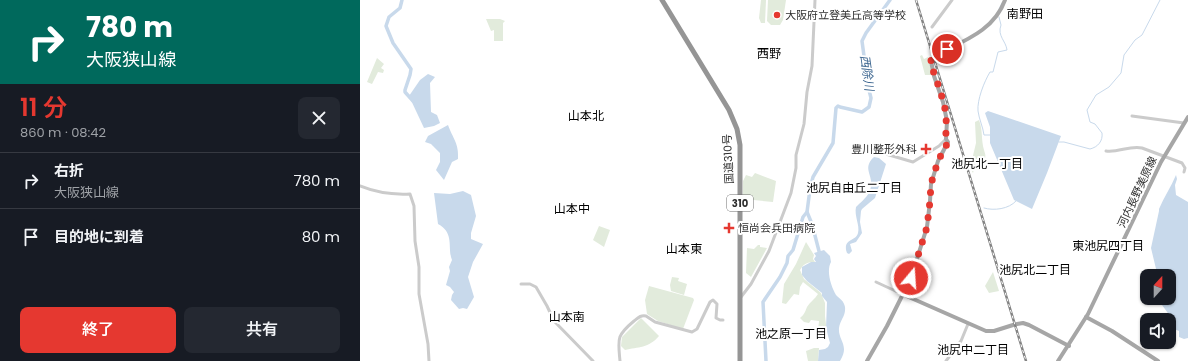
<!DOCTYPE html>
<html lang="ja">
<head>
<meta charset="utf-8">
<style>
	:root { --surface:#171b24; --page:#242831; --text:#f1f3f6; --muted:#9ea1a6; --line:#363941; --accent:#e53830 }
	body { margin:0; font-family:Poppins,"Noto Sans JP",sans-serif; background:var(--page); color:var(--text); height:100vh; display:flex; flex-direction:column; font-size:15px; white-space:nowrap }
	* { box-sizing:border-box; margin:0 }
	p { font-size:13px; color:var(--muted) }
	.icon { flex:none; width:22px; height:22px; fill:none; stroke:currentColor; stroke-width:2; stroke-linecap:round; stroke-linejoin:round }
	.map { position:relative; flex:1; overflow:hidden }
	.panel { display:flex; flex-direction:column; background:var(--surface); width:360px }
	.panel>* { flex:none }
	.guide { background:#00695c; color:#fff; overflow:hidden }
	.needle { width:26px; rotate:21deg }
	.controls { position:absolute; left:780px; top:269px; display:grid; gap:8px }
	.controls a { display:grid; place-items:center; width:36px; height:36px; border-radius:8px; background:var(--surface); box-shadow:0 1px 3px #0004; font-size:20px }
	.pin { position:absolute; display:grid; place-items:center; width:34px; height:34px; color:#fff; margin:-17px; border:2px solid #fff; border-radius:50%; box-shadow:0 1px 4px #0007 }
	.me { position:absolute; width:44px; margin:-22px; rotate:18deg; stroke-linejoin:round; filter:drop-shadow(0 0 3px #0008) }
	.turn { display:flex; align-items:center; gap:14px; height:84px; padding:0 20px; font-size:18px }
	.turn .icon { width:52px; height:52px; stroke-width:2.5 }
	.turn b { display:block; font-size:28px; line-height:34px }
	.round { display:grid; place-items:center; flex:none; width:42px; height:42px; border-radius:8px; background:var(--page) }
	.overview { display:flex; align-items:center; justify-content:space-between; height:68px; padding:0 20px }
	h1 { font-size:24px; font-weight:600; line-height:30px; color:var(--accent) }
	.button { display:flex; gap:8px; margin-top:auto; padding:8px 20px }
	.button a { flex:1; height:46px; border-radius:8px; background:var(--accent); color:#fff; font-size:16px; font-weight:600; line-height:46px; text-align:center }
	.button a+a { background:var(--page); color:var(--text) }
	ul { padding:0; list-style:none }
	li { display:flex; align-items:center; gap:12px; height:56px; padding:0 20px; border-top:1px solid var(--line) }
	li div { flex:1 }
	li b { display:block; font-size:15px }
	li em { font-style:normal }
	main { display:flex; flex:1; min-height:0 }
	.map>svg:first-child { display:block }
</style>
</head>
<body>
<main>
<section class="panel">
<div class="guide">
<div class="turn"><svg class="icon" aria-label="right" viewBox="0 0 24 24"><path d="M7 20v-9h11M14 6l5 5-5 5"/></svg><div><b>780 m</b>大阪狭山線</div></div>
</div>
<div class="overview"><div><h1>11 分</h1><p>860 m · 08:42</p></div><a class="round"><svg class="icon" aria-label="close" viewBox="0 0 24 24"><path d="M6 6l12 12M18 6L6 18"/></svg></a></div>
<ul>
<li><svg class="icon" aria-label="right" viewBox="0 0 24 24"><path d="M7 20v-9h11M14 6l5 5-5 5"/></svg><div><b>右折</b><p>大阪狭山線</p></div><em>780 m</em></li>
<li><svg class="icon" aria-label="arrive" viewBox="0 0 24 24"><path d="M6 21V4h12l-3 4 3 4H6"/></svg><div><b>目的地に到着</b></div><em>80 m</em></li>
</ul>
<div class="button"><a>終了</a><a>共有</a></div>
</section>
<div class="map">
<svg width="828" height="361" viewBox="0 0 828 361">
	<rect width="100%" height="100%" fill="#fff"/>
	<g fill="#e2ebdc">
		<polygon points="401,0 406,0 405,23 401,23 399,18"/>
		<polygon points="408,0 426,0 423,20 420,25 411,25 407,21"/>
		<polygon points="126,19 140,19 145,21 143,23 143,41 134,41 134,30 131,31"/>
		<polygon points="562,55 564,59 568,57 572,74 571,75 565,75 560,56"/>
		<polygon points="17,58 24,64 21,68 24,70 23,73 18,72 12,84 7,82"/>
		<path d="M619 120C623 130 621 140 624 150 625 154 626 154 625 159L616 162 613 173 610 168 616 143 615 122Z"/>
		<polygon points="395,173 416,181 413,202 383,199 383,181 386,175 392,177"/>
		<polygon points="239,226 250,230 244,247 233,240"/>
		<path d="M446 242 454 255 453 259 455 262C448 262 444 263 440 270L444 279 461 293 465 303V316L467 334 458 331 459 321 451 320 449 323 444 322 440 318C444 315 445 312 447 307 450 302 455 299 458 294L443 282 440 287 439 295 434 294 426 304 422 303 424 284 436 264Z"/>
		<polygon points="398,245 400,245 400,247 407,248 391,277 386,273 387,248 394,249"/>
		<polygon points="633,272 639,291 629,293 625,286"/>
		<polygon points="312,277 319,278 318,281 327,284 324,295 311,291 310,285"/>
		<polygon points="289,286 333,298 334,300 323,329 298,321 287,314 285,300"/>
		<path d="M281 318 299 336C289 348 278 347 265 350L261 346 262 337Z"/>
		<polygon points="454,348 459,348 458,361 448,361 446,351"/>
	</g>
	<g fill="#c8d9eb">
		<polygon points="68,74 75,77 70,83 71,112 77,115 80,123 74,126 64,128 49,96 60,80"/>
		<polygon points="628,111 701,136 687,173 672,209 654,200 630,143 630,127 625,113"/>
		<path d="M88 125C93 139 99 143 98 159L92 162 84 180 76 170 80 162V153L71 144 65 142 68 136Z"/>
		<path d="M514 157 519 158 526 164 515 198 502 209 501 211 500 222 502 233 496 242 490 244 492 251 489 254 487 253C482 238 496 242 498 233 500 225 494 216 496 207 500 203 506 198 509 193 517 176 500 170 514 157Z"/>
		<path d="M816 175 817 179 815 185 816 195 828 202V338L824 339 819 337V331L809 327 810 316 802 305 801 298H809V284L810 280 809 279V276H800L797 273 791 248 799 211V209C804 197 811 187 816 175Z"/>
		<path d="M103 191 111 195 116 216 111 233V239L123 244 113 262 108 277 114 297 107 309 103 308 99 309 91 300 92 295 94 292 90 287 86 285 90 271 89 267 92 260C87 248 95 233 78 224L74 193 90 194Z"/>
		<path d="M464 250 470 256 471 262C466 271 471 286 476 295 480 299 484 301 485 307 486 316 480 320 479 328 478 341 490 345 480 361H458L459 350 465 349 468 347 470 343 466 328 467 302 462 296V293L447 281 442 275V267L451 262H456L454 259 456 256 454 253Z"/>
	</g>
	<g fill="none" stroke-linecap="round" stroke-linejoin="round">
		<g stroke="#c8d9eb" stroke-width="1">
			<polyline points="639,9 642,3"/>
			<path d="M630 135H624C623 127 619 119 618 111 617 100 624 82 630 72H633L638 52 647 50C646 41 637 36 641 25L639 17"/>
			<path d="M699 142H704L730 149C738 147 743 141 742 133L735 124 730 122 727 110 736 95 749 87 761 73 764 55 775 40 782 35 800 0"/>
			<path d="M624 208C634 211 649 209 656 201"/>
		</g>
		<g stroke="#c8d9eb" stroke-width="3.5">
			<polyline points="42,0 40,8 29,17 26,26 33,43 51,69 50,75 45,90 45,92 53,101"/>
			<polyline points="460,255 452,224 447,212 450,189 453,177 473,143 476,108 478,106 480,107 502,112 509,107 511,98 508,86 502,41 506,33 530,0"/>
			<polyline points="406,361 403,302 420,277 427,263 428,256 433,250 443,217 447,212"/>
		</g>
		<g stroke="#cbcbcb" stroke-width="3">
			<polyline points="572,27 592,0"/>
			<polyline points="772,116 824,123"/>
			<polyline points="502,147 553,162 579,146 586,139"/>
			<path d="M746 151C758 153 770 145 782 148L822 163 825 168 824 172"/>
			<path d="M0 186C17 193 31 195 50 194L54 206 55 241 59 267V294L68 344 69 361"/>
			<polyline points="516,282 542,294"/>
			<polyline points="161,284 170,284 176,287 187,306 194,321 233,361"/>
			<polyline points="381,297 391,284 409,251 431,193 436,168 436,155 444,124 447,92 452,66 455,0"/>
			<path d="M260 361C258 339 256 336 274 321 278 318 280 315 286 316L295 322 332 332 337 329 350 302 353 300 357 304 356 318 360 320H363"/>
			<polyline points="586,361 601,341 608,324"/>
		</g>
		<g stroke="#a6a6a6" stroke-width="4">
			<polyline points="542,294 626,331 634,331 653,325"/>
			<polyline points="726,317 752,331 798,361"/>
			<polyline points="657,324 663,323 669,325 709,346"/>
			<path d="M507 361 527 326 551 278 567 227 570 201 571 184 578 161 588 142 586 139 587 121 583 102 574 76 571 61 576 55C603 41 634 31 645 0"/>
			<polyline points="698,361 728,314 801,162 828,117"/>
		</g>
		<polyline stroke="#959595" stroke-width="5" points="302,0 369,110 377,129 380,145 380,361"/>
		<defs>
			<polyline id="rail" points="556,0 666,361"/>
		</defs>
		<use href="#rail" stroke="#838383" stroke-width="2.5"/>
		<use href="#rail" stroke="#fff" stroke-width="1" stroke-dasharray="3" stroke-linecap="butt"/>
	</g>
	<g fill="none" stroke-linecap="round" stroke-linejoin="round">
		<path stroke="#e53830" stroke-width="7" stroke-dasharray="0 12.6" d="M551 278 567 227 570 201 571 184 578 161 588 142C584 135 587 123 586 114 583 97 576 79 570 62L574 56 587 49"/>
	</g>
	<g fill="#e53830" stroke="#fff" stroke-width="1.5">
		<circle cx="417" cy="15" r="4"/>
		<path d="M564 143h4v4h4v4h-4v4h-4v-4h-4v-4h4z"/>
		<path d="M367 222h4v4h4v4h-4v4h-4v-4h-4v-4h4z"/>
	</g>
	<g text-anchor="middle" stroke-width="4" stroke-linejoin="round" paint-order="stroke">
		<rect fill="#fff" stroke="#6d6d6d" stroke-width="1" x="367" y="195" width="26" height="16" rx="3"/>
		<g font-size="10" font-weight="bold" fill="#2e2e2e">
			<text x="380" y="207">310</text>
		</g>
		<g font-size="11" fill="#2e2e2e" stroke="#fff" text-anchor="start">
			<text x="425" y="19">大阪府立登美丘高等学校</text>
			<text x="557" y="153" text-anchor="end">豊川整形外科</text>
			<text x="378" y="232">恒尚会兵田病院</text>
		</g>
		<g font-size="11" fill="#2e2e2e" stroke="#fff">
			<text transform="translate(368 159) rotate(-93)" y="4">国道310号</text>
			<text transform="translate(777 192) rotate(-65)" y="4">河内長野美原線</text>
		</g>
		<g font-size="12" fill="#000" stroke="#fff">
			<text x="665" y="18">南野田</text>
			<text x="409" y="58">西野</text>
			<text x="226" y="120">山本北</text>
			<text x="627" y="168">池尻北一丁目</text>
			<text x="494" y="192">池尻自由丘二丁目</text>
			<text x="212" y="213">山本中</text>
			<text x="748" y="250">東池尻四丁目</text>
			<text x="324" y="253">山本東</text>
			<text x="675" y="274">池尻北二丁目</text>
			<text x="207" y="321">山本南</text>
			<text x="431" y="338">池之原一丁目</text>
			<text x="613" y="354">池尻中二丁目</text>
		</g>
		<g font-size="12" font-style="italic" fill="#3c6690" stroke="#fff">
			<text transform="translate(507 73) rotate(82)" y="4">西除川</text>
		</g>
	</g>
</svg>
<div class="controls">
<a><svg class="needle" viewBox="-14 -14 28 28"><path d="M0-13l5 13h-10z" fill="#e53935"/><path d="M0 13l5-13h-10z" fill="#9ea1a6"/></svg></a>
<a><svg class="icon" aria-label="sound" viewBox="0 0 24 24"><path d="M4 9h4l5-4v14l-5-4H4zM17 9q2 3 0 6"/></svg></a>
</div>
<div class="pin" style="left:587px;top:49px;background:#d93025"><svg class="icon" aria-label="arrive" viewBox="0 0 24 24"><path d="M6 21V4h12l-3 4 3 4H6"/></svg></div>
<svg class="me" style="left:551px;top:278px" viewBox="-20 -20 40 40"><circle r="17" fill="#e53830" stroke="#fff" stroke-width="3"/><path d="M0-11L8 9 0 5-8 9z" fill="#fff"/></svg>
</div>
</main>
</body>
</html>
